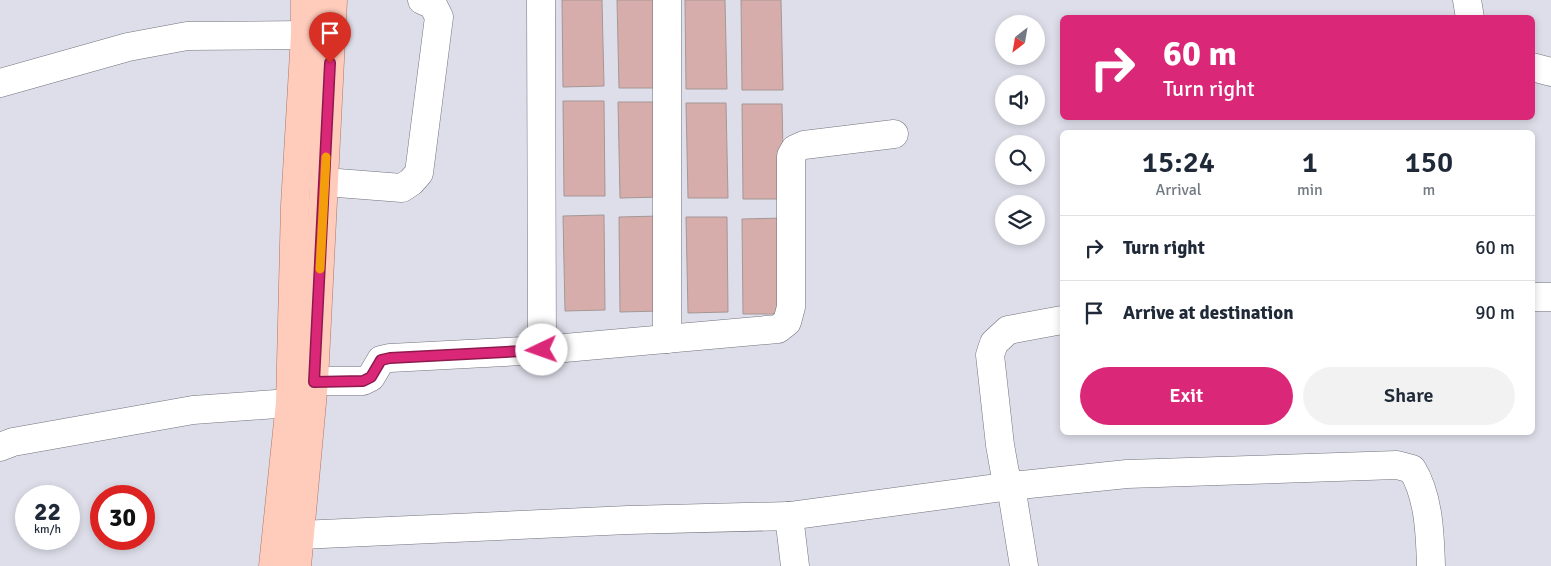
<!DOCTYPE html>
<html lang="en">
<head>
<meta charset="utf-8">
<style>
	:root { --surface:#fff; --page:#f2f2f3; --text:#1f2937; --muted:#747a83; --line:#e0e1e3; --accent:#db2777 }
	body { margin:0; font-family:Signika,sans-serif; background:var(--page); color:var(--text); height:100vh; display:flex; flex-direction:column; font-size:19px; white-space:nowrap }
	* { box-sizing:border-box; margin:0 }
	p { font-size:16px; color:var(--muted) }
	.icon { flex:none; width:28px; height:28px; fill:none; stroke:currentColor; stroke-width:2; stroke-linecap:round; stroke-linejoin:round }
	.map { position:relative; flex:1; overflow:hidden }
	.panel { position:absolute; left:1060px; top:130px; width:475px; height:305px; display:flex; flex-direction:column; background:var(--surface); border-radius:8px; box-shadow:0 2px 8px #0003 }
	.panel>* { flex:none }
	.hud { position:absolute; left:1060px; top:15px; width:475px; height:105px; border-radius:8px; box-shadow:0 2px 8px #0003; background:#db2777; color:#fff; overflow:hidden }
	.needle { width:32px; rotate:211deg }
	.buttons { position:absolute; left:995px; top:15px; display:grid; gap:10px }
	.buttons a { display:grid; place-items:center; width:50px; height:50px; border-radius:50%; background:var(--surface); box-shadow:0 2px 8px #0003; font-size:25px }
	.speed { position:absolute; left:15px; top:485px; display:flex; gap:10px; font-size:25px; font-weight:700; text-align:center }
	.speed>* { display:grid; place-content:center; width:65px; height:65px; border-radius:50%; background:var(--surface); box-shadow:0 2px 8px #0003; line-height:1 }
	.speed small { font-size:12px; font-weight:400 }
	.speed .limit { border:8px solid #d22; background:#fff; color:#111 }
	.pin { position:absolute; display:grid; place-items:center; width:42px; height:42px; color:#fff; margin:-51px -21px; border-radius:50% 50% 50% 0; rotate:-45deg; box-shadow:0 0 5px #0007 }
	.pin .icon { rotate:45deg }
	.me { position:absolute; width:55px; margin:-28px; rotate:267deg; stroke-linejoin:round; filter:drop-shadow(0 0 4px #0008) }
	.turn { display:flex; align-items:center; gap:18px; height:105px; padding:0 20px; font-size:22px }
	.turn .icon { width:65px; height:65px; stroke-width:2.5 }
	.turn b { display:block; font-size:35px; line-height:42px }
	.eta { display:flex; justify-content:space-evenly; align-items:center; height:85px; text-align:center }
	.eta b { font-size:30px; font-weight:600; line-height:35px }
	.primary-button { display:flex; gap:10px; margin-top:auto; padding:10px 20px }
	.primary-button a { flex:1; height:58px; border-radius:30px; background:var(--accent); color:#fff; font-size:20px; font-weight:600; line-height:58px; text-align:center }
	.primary-button a+a { background:var(--page); color:var(--text) }
	ul { padding:0; list-style:none }
	li { display:flex; align-items:center; gap:15px; height:65px; padding:0 20px; border-top:1px solid var(--line) }
	li div { flex:1 }
	li b { display:block; font-size:19px }
	li em { font-style:normal }
	.map>svg:first-child { display:block }
</style>
</head>
<body>
<div class="map">
<svg width="1551" height="566" viewBox="0 0 1551 566">
	<rect width="100%" height="100%" fill="#dedeea"/>
	<g fill="#d6adaa" stroke="#a49796">
		<polygon points="562,0 602,0 604,86 563,87"/>
		<polygon points="617,0 658,0 659,88 619,88"/>
		<polygon points="685,0 725,0 727,89 686,89"/>
		<polygon points="741,0 781,0 783,90 742,90"/>
		<polygon points="563,101 604,101 605,196 564,196"/>
		<polygon points="618,102 659,102 661,197 620,198"/>
		<polygon points="686,103 726,103 728,198 688,198"/>
		<polygon points="742,104 782,104 784,199 743,199"/>
		<polygon points="604,215 605,310 565,311 563,216"/>
		<polygon points="660,216 661,311 620,312 619,217"/>
		<polygon points="686,217 727,217 728,312 688,313"/>
		<polygon points="783,218 784,314 743,314 742,219"/>
	</g>
	<g fill="none" stroke-linecap="round" stroke-linejoin="round">
		<defs>
			<g id="minor">
				<polyline points="541,0 542,350"/>
				<polyline points="1467,0 1470,18"/>
				<polyline points="1532,67 1551,72"/>
				<polyline points="0,83 128,47 187,36 305,35"/>
				<polyline points="325,182 402,188 411,182 419,173 439,17 433,5 422,0"/>
				<polyline points="1532,297 1551,297"/>
				<polyline points="667,339 667,0"/>
				<polyline points="314,381 363,381 371,377 381,360 390,358 542,350 778,329 787,322 791,307 791,156 795,149 804,145 894,134"/>
				<polyline points="0,447 13,442 193,410 290,403"/>
				<polyline points="789,516 795,566"/>
				<path d="M300 535 628 520 789 516 1011 486 1127 474 1397 465 1412 469C1429 496 1430 535 1431 566"/>
				<polyline points="1024,566 1011,486 1005,473 1000,445 990,355 994,343 1008,330 1062,320"/>
			</g>
			<g id="major">
				<polyline points="273,566 290,403 295,205 305,35 305,0"/>
				<polyline points="297,566 314,381 333,0"/>
			</g>
		</defs>
		<use href="#minor" stroke="#71727c" stroke-width="29"/>
		<use href="#major" stroke="#ad7565" stroke-width="29"/>
		<use href="#minor" stroke="#fff" stroke-width="28"/>
		<use href="#major" stroke="#ffcbbb" stroke-width="28"/>
	</g>
	<g fill="none" stroke-linecap="round" stroke-linejoin="round">
		<defs>
			<polyline id="route" points="330,63 314,382 363,381 371,377 381,360 390,358 542,350"/>
		</defs>
		<use href="#route" stroke="#8e194d" stroke-width="12"/>
		<use href="#route" stroke="#db2777" stroke-width="9"/>
		<polyline stroke="#f59e0b" stroke-width="9" points="320,269 326,157"/>
	</g>
</svg>
<div class="buttons">
<a><svg class="needle" viewBox="-14 -14 28 28"><path d="M0-13l5 13h-10z" fill="#e53935"/><path d="M0 13l5-13h-10z" fill="#747a83"/></svg></a>
<a><svg class="icon" aria-label="sound" viewBox="0 0 24 24"><path d="M4 9h4l5-4v14l-5-4H4zM17 9q2 3 0 6"/></svg></a>
<a><svg class="icon" aria-label="search" viewBox="0 0 24 24"><circle cx="10" cy="10" r="6"/><path d="M15 15l6 6"/></svg></a>
<a><svg class="icon" aria-label="layers" viewBox="0 0 24 24"><path d="M12 4l9 5-9 5-9-5zM3 14l9 5 9-5"/></svg></a>
</div>
<div class="speed"><div>22<small>km/h</small></div><div class="limit">30</div></div>
<div class="pin" style="left:330px;top:63px;background:#d93025"><svg class="icon" aria-label="arrive" viewBox="0 0 24 24"><path d="M6 21V4h12l-3 4 3 4H6"/></svg></div>
<svg class="me" style="left:542px;top:350px" viewBox="-20 -20 40 40"><circle r="19" fill="#fff"/><path d="M0-13L10 11 0 6-10 11z" fill="#db2777"/></svg>
<div class="hud">
<div class="turn"><svg class="icon" aria-label="right" viewBox="0 0 24 24"><path d="M7 20v-9h11M14 6l5 5-5 5"/></svg><div><b>60 m</b>Turn right</div></div>
</div>
<section class="panel">
<div class="eta">
<div><b>15:24</b><p>Arrival</p></div>
<div><b>1</b><p>min</p></div>
<div><b>150</b><p>m</p></div>
</div>
<ul>
<li><svg class="icon" aria-label="right" viewBox="0 0 24 24"><path d="M7 20v-9h11M14 6l5 5-5 5"/></svg><div><b>Turn right</b></div><em>60 m</em></li>
<li><svg class="icon" aria-label="arrive" viewBox="0 0 24 24"><path d="M6 21V4h12l-3 4 3 4H6"/></svg><div><b>Arrive at destination</b></div><em>90 m</em></li>
</ul>
<div class="primary-button"><a>Exit</a><a>Share</a></div>
</section>
</div>
</body>
</html>
